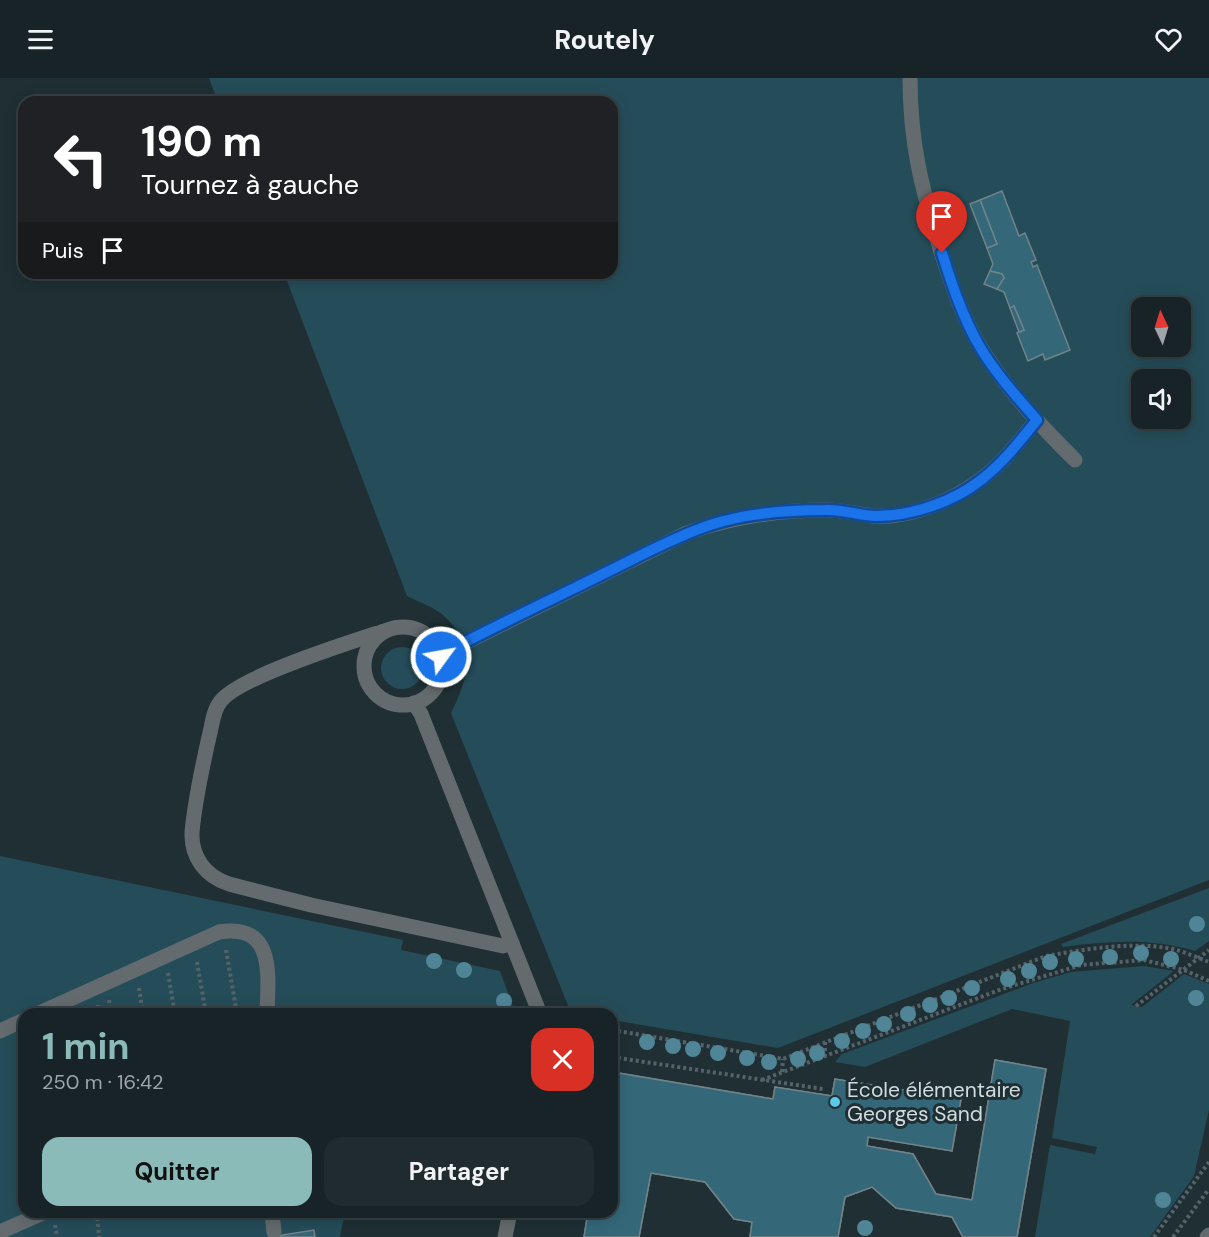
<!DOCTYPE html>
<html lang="fr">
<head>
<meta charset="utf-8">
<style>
	:root { --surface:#172327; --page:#202b2f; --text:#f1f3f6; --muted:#9ea4a7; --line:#364044; --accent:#8bbbb9 }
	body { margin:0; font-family:"DM Sans",sans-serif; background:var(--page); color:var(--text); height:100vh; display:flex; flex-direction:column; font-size:22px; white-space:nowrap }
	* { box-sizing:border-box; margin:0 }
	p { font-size:20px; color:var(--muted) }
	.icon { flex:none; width:33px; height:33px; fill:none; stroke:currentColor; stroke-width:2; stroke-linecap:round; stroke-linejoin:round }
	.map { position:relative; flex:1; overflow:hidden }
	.panel { position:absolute; left:18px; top:930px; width:600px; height:210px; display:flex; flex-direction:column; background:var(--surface); border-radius:18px; box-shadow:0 3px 15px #0003,0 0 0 2px var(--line) }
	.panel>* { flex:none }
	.hud { position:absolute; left:18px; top:18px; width:600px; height:183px; border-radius:18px; box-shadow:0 3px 15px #0003,0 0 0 2px var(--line); background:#202124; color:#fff; overflow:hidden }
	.needle { width:39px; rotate:356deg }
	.fabs { position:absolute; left:1131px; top:219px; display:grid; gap:12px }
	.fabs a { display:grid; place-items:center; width:60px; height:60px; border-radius:12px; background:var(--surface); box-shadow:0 3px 15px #0003,0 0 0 2px var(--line); font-size:30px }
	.pin { position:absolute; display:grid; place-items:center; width:51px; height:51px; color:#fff; margin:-62px -26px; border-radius:50% 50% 50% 0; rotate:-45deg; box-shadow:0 0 6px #0007 }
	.pin .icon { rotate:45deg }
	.me { position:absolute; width:66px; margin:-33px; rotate:58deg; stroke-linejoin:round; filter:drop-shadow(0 0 4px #0008) }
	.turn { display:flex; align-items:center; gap:21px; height:126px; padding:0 24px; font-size:27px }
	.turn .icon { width:78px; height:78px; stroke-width:2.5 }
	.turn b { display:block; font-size:42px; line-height:51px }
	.then { display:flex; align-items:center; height:57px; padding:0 24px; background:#0003; gap:12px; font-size:22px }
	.round { display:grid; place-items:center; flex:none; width:63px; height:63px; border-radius:18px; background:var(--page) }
	.overview { display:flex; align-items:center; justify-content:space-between; height:102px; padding:0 24px }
	h1 { font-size:36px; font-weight:700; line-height:45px; color:var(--accent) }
	.cta { display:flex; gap:12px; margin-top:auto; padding:12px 24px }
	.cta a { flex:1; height:69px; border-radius:18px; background:var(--accent); color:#111; font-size:24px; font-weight:700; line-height:69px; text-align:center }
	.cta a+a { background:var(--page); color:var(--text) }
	header { display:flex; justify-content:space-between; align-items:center; height:78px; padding:0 24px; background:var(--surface); font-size:27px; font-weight:700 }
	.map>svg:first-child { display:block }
</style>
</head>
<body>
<header><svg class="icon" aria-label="menu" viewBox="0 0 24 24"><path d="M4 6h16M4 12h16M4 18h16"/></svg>Routely<svg class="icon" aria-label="heart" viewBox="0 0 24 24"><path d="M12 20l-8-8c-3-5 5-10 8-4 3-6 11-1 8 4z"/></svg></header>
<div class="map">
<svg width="1209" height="1159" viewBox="0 0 1209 1159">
	<rect width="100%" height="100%" fill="#1f2f34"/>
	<g fill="#254d59" fill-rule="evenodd">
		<path d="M209 0H1209V802L778 970 612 942V936L571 935 451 635C469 600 477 567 444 538 434 529 419 524 407 518L284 195H612V24H218ZM1142 230H1180V268H1142ZM1142 302H1180V340H1142Z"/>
		<circle cx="402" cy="590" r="21"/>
		<polygon points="0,778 403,862 401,872 500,893 513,929 459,936 24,936 24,1134 345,1134 340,1159 0,1159"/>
		<path d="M1209 810V863L1195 873C1150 860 1109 863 1063 869L1061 866Z"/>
		<polygon points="1144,888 1174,893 1131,927 1142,929 1184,896 1209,906 1209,1032 1194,1098 1150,1159 1035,1159 1050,1067 1095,1076 1097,1069 1052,1060 1070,943 1012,931 865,989 835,984 842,976 1036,904 1071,894"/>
	</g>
	<g fill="#346878" stroke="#718389" stroke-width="1.5" fill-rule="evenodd">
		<polygon points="1002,113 1019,158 1025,155 1036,182 1031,184 1033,189 1037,187 1070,272 1045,282 1043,276 1028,283 1017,255 1024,252 1014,228 1010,230 1004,214 997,211 1002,201 1004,200 1002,196 990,193 993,186 987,170 997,166 980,122"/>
		<polygon points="980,122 997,166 987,170 970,126"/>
		<polygon points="990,193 1002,196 1004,200 997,211 984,206"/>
		<polygon points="1014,228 1024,252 1019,254 1010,230"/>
		<path d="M995 982 1046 991 1017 1159H963L952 1139 896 1130 872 1109 845 1119 838 1159H750L752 1144 734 1141 705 1104 651 1095 639 1159H584L588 1134H612V994L773 1021 775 1009 832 1018 835 1001 961 1021 952 1073 868 1059 867 1068 913 1076 936 1116 972 1122ZM654 1052 746 1068 744 1081 652 1065Z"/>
		<polygon points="995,982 1046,991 1017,1159 963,1159 952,1139 896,1130 872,1109 845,1119 838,1159 750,1159 752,1144 734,1141 705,1104 651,1095 639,1159 584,1159 588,1134 612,1134 612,994 773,1021 775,1009 832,1018 835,1001 961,1021 952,1073 868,1059 867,1068 913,1076 936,1116 972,1122"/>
		<polygon points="314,1152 315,1159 277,1159 277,1158"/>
	</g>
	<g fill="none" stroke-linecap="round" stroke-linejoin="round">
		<g stroke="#556368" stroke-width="4" stroke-dasharray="3 3" stroke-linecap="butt">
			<polyline points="226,872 237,936"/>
			<polyline points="197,884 206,936"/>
			<polyline points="168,895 175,936"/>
			<polyline points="139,910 143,936"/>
			<polyline points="109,922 111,936"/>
			<polyline points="1136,928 1209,872"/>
			<polyline points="97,936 98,927"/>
			<path d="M612 952 783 981 1046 878C1086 871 1133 863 1173 871 1185 874 1198 880 1209 884"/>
			<polyline points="825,964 825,978"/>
			<polyline points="612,979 823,1011"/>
			<polyline points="782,994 783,981"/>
			<polyline points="762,1002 1002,911 1081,887 1144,882 1184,892 1209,903"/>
			<polyline points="97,1134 99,1159"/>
			<polyline points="55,1147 57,1159"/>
			<polyline points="1154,1159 1209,1084"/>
			<polyline points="1173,1159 1209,1111"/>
		</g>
		<g stroke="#646b6e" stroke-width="15">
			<path d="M910 0C910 66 922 111 941 174 952 207 963 241 981 270 1007 312 1041 348 1075 382"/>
			<circle cx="403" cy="588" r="39"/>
			<path d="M387 552C354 563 237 599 220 624 213 633 212 648 209 659 202 690 195 722 192 754 191 779 205 798 229 806L311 827 503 868 512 865"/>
			<path d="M440 577 687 455C732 439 780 432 827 432 843 432 857 436 873 438 908 441 952 423 980 402 1002 387 1019 363 1037 342"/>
			<polyline points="414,625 421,636 540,936"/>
			<path d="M37 936 219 854C276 845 268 898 267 936"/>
			<polyline points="0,953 24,942"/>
			<polyline points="272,1134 274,1154"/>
			<polyline points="0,1154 45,1134"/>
			<polyline points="505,1159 510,1134"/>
			<polyline points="1207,1159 1209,1157"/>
		</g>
	</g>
	<g fill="#4f8596">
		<circle cx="1197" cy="846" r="8"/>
		<circle cx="1141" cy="875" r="8"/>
		<circle cx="1110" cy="879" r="8"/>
		<circle cx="1076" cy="881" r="8"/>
		<circle cx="1171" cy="881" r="8"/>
		<circle cx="434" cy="883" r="8"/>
		<circle cx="1050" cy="884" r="8"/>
		<circle cx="464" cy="892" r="8"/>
		<circle cx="1029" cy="893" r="8"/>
		<circle cx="1008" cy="901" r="8"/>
		<circle cx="972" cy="910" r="8"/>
		<circle cx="949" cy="920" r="8"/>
		<circle cx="1196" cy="920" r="8"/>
		<circle cx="504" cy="923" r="8"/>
		<circle cx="930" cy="927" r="8"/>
		<circle cx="908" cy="936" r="8"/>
		<circle cx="884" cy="946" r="8"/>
		<circle cx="863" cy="953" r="8"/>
		<circle cx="842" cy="963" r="8"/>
		<circle cx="647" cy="964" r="8"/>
		<circle cx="673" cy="968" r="8"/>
		<circle cx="693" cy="971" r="8"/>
		<circle cx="718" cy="975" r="8"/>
		<circle cx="817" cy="975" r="8"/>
		<circle cx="747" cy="980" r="8"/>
		<circle cx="798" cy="981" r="8"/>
		<circle cx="769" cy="984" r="8"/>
		<circle cx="1163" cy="1122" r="8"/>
		<circle cx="865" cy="1150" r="8"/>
	</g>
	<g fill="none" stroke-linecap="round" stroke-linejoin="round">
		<defs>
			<path id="route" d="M441 579 440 577C495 548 551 522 607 494 640 478 674 459 710 447 746 435 788 432 826 432 843 431 859 438 876 438 912 438 953 424 981 402 1003 385 1020 363 1037 342 1017 319 996 296 980 269 963 240 952 207 942 175"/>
		</defs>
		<use href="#route" stroke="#114b97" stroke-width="15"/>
		<use href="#route" stroke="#1a73e8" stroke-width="10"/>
	</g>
	<circle fill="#5cc7e8" stroke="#1f2f34" stroke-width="2" cx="835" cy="1024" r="6"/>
	<g text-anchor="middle" stroke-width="6" stroke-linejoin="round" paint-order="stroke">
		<g font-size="21" fill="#d2dcdf" stroke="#1f2f34" text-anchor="start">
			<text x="847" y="1019">École élémentaire<tspan x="847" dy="24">Georges Sand</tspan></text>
		</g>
	</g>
</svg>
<div class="fabs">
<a><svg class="needle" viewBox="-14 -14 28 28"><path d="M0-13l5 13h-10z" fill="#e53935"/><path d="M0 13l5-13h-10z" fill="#9ea4a7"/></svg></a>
<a><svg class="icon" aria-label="sound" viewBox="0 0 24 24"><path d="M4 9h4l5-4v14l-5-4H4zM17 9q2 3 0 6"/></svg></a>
</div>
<div class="pin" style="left:942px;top:175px;background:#d93025"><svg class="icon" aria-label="arrive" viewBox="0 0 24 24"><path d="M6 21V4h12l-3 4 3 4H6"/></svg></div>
<svg class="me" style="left:441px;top:579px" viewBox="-20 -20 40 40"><circle r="17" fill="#1a73e8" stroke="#fff" stroke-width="3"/><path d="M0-11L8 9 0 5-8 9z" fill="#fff"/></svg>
<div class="hud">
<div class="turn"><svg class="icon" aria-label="left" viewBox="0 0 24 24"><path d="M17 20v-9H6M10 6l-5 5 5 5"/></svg><div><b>190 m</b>Tournez à gauche</div></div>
<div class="then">Puis<svg class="icon" aria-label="arrive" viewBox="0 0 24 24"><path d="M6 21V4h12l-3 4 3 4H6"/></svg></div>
</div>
<section class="panel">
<div class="overview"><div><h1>1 min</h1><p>250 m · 16:42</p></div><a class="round" style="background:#d93025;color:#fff"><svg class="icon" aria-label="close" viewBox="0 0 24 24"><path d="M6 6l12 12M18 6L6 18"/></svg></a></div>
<div class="cta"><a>Quitter</a><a>Partager</a></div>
</section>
</div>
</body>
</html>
